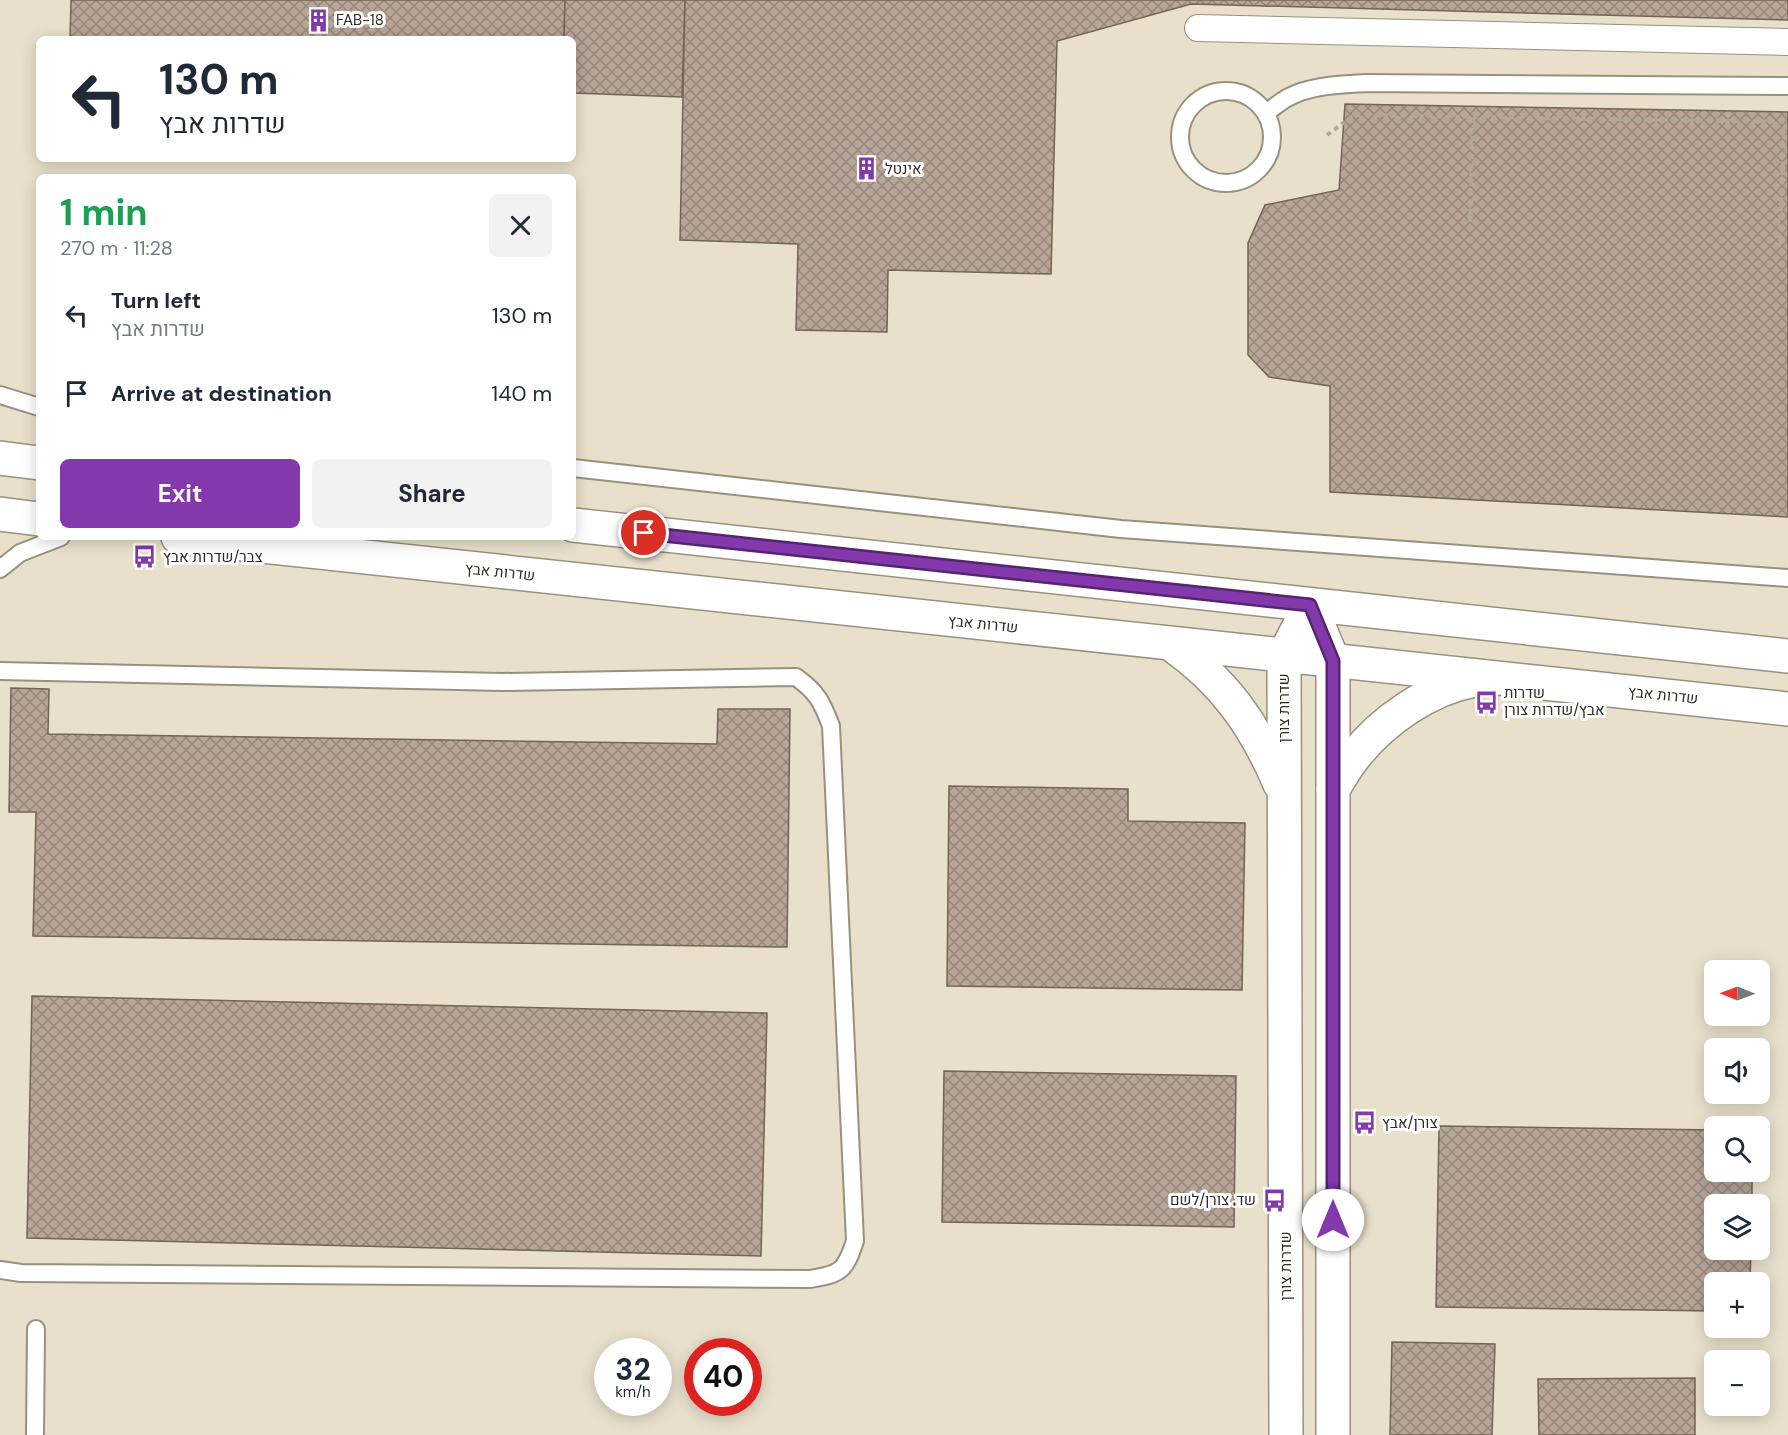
<!DOCTYPE html>
<html lang="en">
<head>
<meta charset="utf-8">
<style>
	:root { --surface:#fff; --page:#f2f2f3; --text:#1f2937; --muted:#747a83; --accent:#8339ac }
	body { margin:0; font-family:"DM Sans",Heebo,sans-serif; background:var(--page); color:var(--text); height:100vh; display:flex; flex-direction:column; font-size:22px; white-space:nowrap }
	* { box-sizing:border-box; margin:0 }
	p { font-size:20px; color:var(--muted) }
	.icon { flex:none; width:33px; height:33px; fill:none; stroke:currentColor; stroke-width:2; stroke-linecap:round; stroke-linejoin:round }
	.map { position:relative; flex:1; overflow:hidden }
	.side { position:absolute; left:36px; top:174px; width:540px; height:366px; display:flex; flex-direction:column; background:var(--surface); border-radius:9px; box-shadow:0 3px 15px #0003 }
	.side>* { flex:none }
	.banner { position:absolute; left:36px; top:36px; width:540px; height:126px; border-radius:9px; box-shadow:0 3px 15px #0003; background:#fff; color:var(--text); overflow:hidden }
	.needle { width:39px; rotate:271deg }
	.buttons { position:absolute; left:1704px; top:960px; display:grid; gap:12px }
	.buttons a { display:grid; place-items:center; width:66px; height:66px; border-radius:9px; background:var(--surface); box-shadow:0 3px 15px #0003; font-size:30px }
	.speed { position:absolute; left:594px; top:1338px; display:flex; gap:12px; font-size:30px; font-weight:700; text-align:center }
	.speed>* { display:grid; place-content:center; width:78px; height:78px; border-radius:50%; background:var(--surface); box-shadow:0 3px 15px #0003; line-height:1 }
	.speed small { font-size:15px; font-weight:400 }
	.speed .limit { border:9px solid #d22; background:#fff; color:#111 }
	.pin { position:absolute; display:grid; place-items:center; width:51px; height:51px; color:#fff; margin:-26px; border:3px solid #fff; border-radius:50%; box-shadow:0 2px 6px #0007 }
	.me { position:absolute; width:66px; margin:-33px; rotate:0deg; stroke-linejoin:round; filter:drop-shadow(0 0 4px #0008) }
	.turn { display:flex; align-items:center; gap:21px; height:126px; padding:0 24px; font-size:27px }
	.turn .icon { width:78px; height:78px; stroke-width:2.5 }
	.turn b { display:block; font-size:42px; line-height:51px }
	.round { display:grid; place-items:center; flex:none; width:63px; height:63px; border-radius:9px; background:var(--page) }
	.headline { display:flex; align-items:center; justify-content:space-between; height:102px; padding:0 24px }
	h1 { font-size:36px; font-weight:700; line-height:45px; color:#1e9e55 }
	.button { display:flex; gap:12px; margin-top:auto; padding:12px 24px }
	.button a { flex:1; height:69px; border-radius:9px; background:var(--accent); color:#fff; font-size:24px; font-weight:700; line-height:69px; text-align:center }
	.button a+a { background:var(--page); color:var(--text) }
	ul { padding:0; list-style:none }
	li { display:flex; align-items:center; gap:18px; height:78px; padding:0 24px }
	li div { flex:1 }
	li b { display:block; font-size:22px }
	li em { font-style:normal }
	.map>svg:first-child { display:block }
</style>
</head>
<body>
<div class="map">
<svg width="1788" height="1435" viewBox="0 0 1788 1435">
	<defs>
		<pattern id="building-cross-hatch" width="8" height="8" patternUnits="userSpaceOnUse" patternTransform="scale(1.5)"><rect width="8" height="8" fill="#b7a597"/><path d="M0 0l8 8M0 8l8-8" fill="none" stroke="#95877b"/></pattern>
	</defs>
	<rect width="100%" height="100%" fill="#e8e0cb"/>
	<g fill="url(#building-cross-hatch)" stroke="#746457" stroke-width="1.5">
		<polygon points="71,0 565,0 564,39 70,39"/>
		<polygon points="565,0 685,0 682,97 573,93 573,39 564,39"/>
		<polygon points="685,0 1788,0 1788,20 1191,4 1057,41 1051,274 888,270 887,332 796,330 798,244 680,240"/>
		<polygon points="1345,104 1788,112 1788,517 1330,492 1330,386 1269,377 1248,355 1248,243 1265,205 1339,190"/>
		<polygon points="11,688 49,689 48,734 717,744 718,709 790,709 787,947 33,936 36,812 9,812"/>
		<polygon points="949,786 1128,789 1128,821 1245,823 1242,990 947,986"/>
		<polygon points="32,996 767,1013 761,1256 27,1238"/>
		<polygon points="944,1071 1236,1076 1234,1227 942,1222"/>
		<polygon points="1439,1126 1714,1130 1714,1172 1752,1172 1752,1204 1714,1204 1714,1250 1751,1250 1750,1282 1714,1282 1714,1311 1436,1307"/>
		<polygon points="1392,1342 1495,1344 1492,1435 1390,1435"/>
		<polygon points="1695,1378 1695,1435 1539,1435 1538,1379"/>
	</g>
	<g fill="none" stroke-linecap="round" stroke-linejoin="round">
		<defs>
			<g id="service">
				<circle cx="1226" cy="137" r="46"/>
				<path d="M1266 113C1273 108 1281 101 1289 97 1312 85 1340 85 1365 83L1788 86"/>
				<polyline points="0,395 39,407"/>
				<polyline points="573,468 1121,529 1788,578"/>
				<polyline points="0,569 20,553 61,537"/>
				<path d="M0 671 502 682 796 677C817 692 822 702 831 726L855 1241C845 1271 841 1274 810 1279L21 1273 0 1270"/>
				<polyline points="35,1435 36,1329"/>
			</g>
			<polyline id="pedestrian" points="1198,28 1788,42"/>
			<g id="tertiary">
				<polyline points="0,458 39,463"/>
				<polyline points="0,514 39,519"/>
				<polyline points="573,525 1788,656"/>
				<polyline points="178,537 1788,709"/>
				<polyline points="1310,605 1333,661 1333,1435"/>
				<path d="M1171 644C1224 681 1255 725 1280 784"/>
				<path d="M1333 789C1340 778 1346 767 1354 757 1382 721 1429 688 1475 680"/>
				<polyline points="1286,1435 1284,656 1310,605"/>
			</g>
		</defs>
		<use href="#service" stroke="#99917e" stroke-width="20"/>
		<use href="#pedestrian" stroke="#99917e" stroke-width="28"/>
		<use href="#tertiary" stroke="#99917e" stroke-width="36"/>
		<g stroke="#b0a998" stroke-width="4" stroke-dasharray="4.5 4.5" stroke-linecap="butt">
			<polyline points="1327,135 1354,115 1788,122"/>
			<polyline points="1470,231 1473,117"/>
			<polyline points="1779,247 1785,122"/>
		</g>
		<use href="#service" stroke="#fff" stroke-width="16"/>
		<use href="#pedestrian" stroke="#fff" stroke-width="26"/>
		<use href="#tertiary" stroke="#fff" stroke-width="33"/>
	</g>
	<g fill="none" stroke-linecap="round" stroke-linejoin="round">
		<defs>
			<polyline id="route" points="644,533 1310,605 1333,661 1333,1220"/>
		</defs>
		<use href="#route" stroke="#552570" stroke-width="15"/>
		<use href="#route" stroke="#8339ac" stroke-width="10"/>
	</g>
	<defs>
		<symbol id="building-bare" viewBox="-9 -9 18 18"><path d="M-4-6H4V6H1V3H-1V6H-4ZM-2.5-4.3h1.7v1.8h-1.7ZM.8-4.3h1.7v1.8H.8ZM-2.5-1h1.7V.8h-1.7ZM.8-1h1.7V.8H.8Z" fill="#8339ac" stroke="#fff" stroke-width="2.5" paint-order="stroke"/></symbol>
		<symbol id="bus-bare" viewBox="-9 -9 18 18"><path d="M-5-6H5V4H4V6H2V4H-2V6H-4V4H-5ZM-3.5-4V0h7V-4ZM-3.5 1.2v1.5H-2V1.2ZM2 1.2v1.5H3.5V1.2Z" fill="#8339ac" stroke="#fff" stroke-width="2.5" paint-order="stroke"/></symbol>
	</defs>
	<g fill-rule="evenodd">
		<use href="#building-bare" x="302" y="4" width="33" height="33"/>
		<use href="#building-bare" x="850" y="152" width="33" height="33"/>
		<use href="#bus-bare" x="128" y="540" width="33" height="33"/>
		<use href="#bus-bare" x="1470" y="686" width="33" height="33"/>
		<use href="#bus-bare" x="1348" y="1106" width="33" height="33"/>
		<use href="#bus-bare" x="1258" y="1184" width="33" height="33"/>
	</g>
	<g text-anchor="middle" stroke-width="6" stroke-linejoin="round" paint-order="stroke">
		<g font-size="15" fill="#2f2c24" stroke="#fff" text-anchor="start">
			<text x="336" y="25">FAB-18</text>
			<text x="885" y="174">אינטל</text>
			<text x="163" y="562">צבר/שדרות אבץ</text>
			<text x="1504" y="698">שדרות<tspan x="1504" dy="17">אבץ/שדרות צורן</tspan></text>
			<text x="1382" y="1128">צורן/אבץ</text>
			<text x="1256" y="1205" text-anchor="end">שד. צורן/לשם</text>
		</g>
		<g font-size="15" fill="#2f2c24" stroke="#fff">
			<text transform="translate(500 572) rotate(6)" y="5">שדרות אבץ</text>
			<text transform="translate(983 624) rotate(6)" y="5">שדרות אבץ</text>
			<text transform="translate(1663 695) rotate(6)" y="5">שדרות אבץ</text>
			<text transform="translate(1284 708) rotate(-90)" y="5">שדרות צורן</text>
			<text transform="translate(1286 1266) rotate(-90)" y="5">שדרות צורן</text>
		</g>
	</g>
</svg>
<div class="buttons">
<a><svg class="needle" viewBox="-14 -14 28 28"><path d="M0-13l5 13h-10z" fill="#e53935"/><path d="M0 13l5-13h-10z" fill="#747a83"/></svg></a>
<a><svg class="icon" aria-label="sound" viewBox="0 0 24 24"><path d="M4 9h4l5-4v14l-5-4H4zM17 9q2 3 0 6"/></svg></a>
<a><svg class="icon" aria-label="search" viewBox="0 0 24 24"><circle cx="10" cy="10" r="6"/><path d="M15 15l6 6"/></svg></a>
<a><svg class="icon" aria-label="layers" viewBox="0 0 24 24"><path d="M12 4l9 5-9 5-9-5zM3 14l9 5 9-5"/></svg></a>
<a>+</a>
<a>−</a>
</div>
<div class="speed"><div>32<small>km/h</small></div><div class="limit">40</div></div>
<div class="pin" style="left:644px;top:533px;background:#d93025"><svg class="icon" aria-label="arrive" viewBox="0 0 24 24"><path d="M6 21V4h12l-3 4 3 4H6"/></svg></div>
<svg class="me" style="left:1333px;top:1220px" viewBox="-20 -20 40 40"><circle r="19" fill="#fff"/><path d="M0-13L10 11 0 6-10 11z" fill="#8339ac"/></svg>
<div class="banner">
<div class="turn"><svg class="icon" aria-label="left" viewBox="0 0 24 24"><path d="M17 20v-9H6M10 6l-5 5 5 5"/></svg><div><b>130 m</b>שדרות אבץ</div></div>
</div>
<section class="side">
<div class="headline"><div><h1>1 min</h1><p>270 m · 11:28</p></div><a class="round"><svg class="icon" aria-label="close" viewBox="0 0 24 24"><path d="M6 6l12 12M18 6L6 18"/></svg></a></div>
<ul>
<li><svg class="icon" aria-label="left" viewBox="0 0 24 24"><path d="M17 20v-9H6M10 6l-5 5 5 5"/></svg><div><b>Turn left</b><p>שדרות אבץ</p></div><em>130 m</em></li>
<li><svg class="icon" aria-label="arrive" viewBox="0 0 24 24"><path d="M6 21V4h12l-3 4 3 4H6"/></svg><div><b>Arrive at destination</b></div><em>140 m</em></li>
</ul>
<div class="button"><a>Exit</a><a>Share</a></div>
</section>
</div>
</body>
</html>
